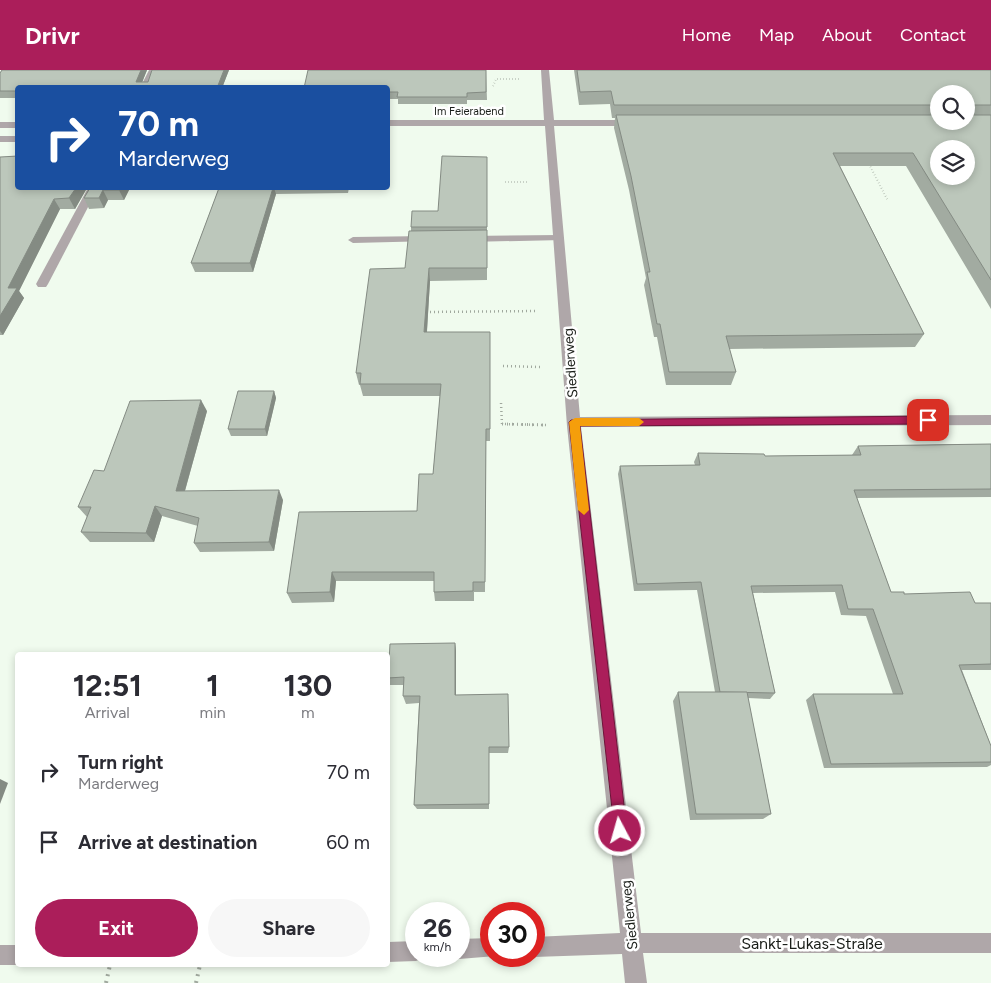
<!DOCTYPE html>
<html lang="en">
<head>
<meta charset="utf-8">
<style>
	:root { --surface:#fff; --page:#f7f7f7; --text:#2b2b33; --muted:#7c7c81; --accent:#ab1e5a }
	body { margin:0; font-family:Figtree,sans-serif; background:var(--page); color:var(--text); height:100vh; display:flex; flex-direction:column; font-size:19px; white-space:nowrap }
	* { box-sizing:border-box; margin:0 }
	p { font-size:16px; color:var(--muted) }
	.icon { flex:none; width:28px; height:28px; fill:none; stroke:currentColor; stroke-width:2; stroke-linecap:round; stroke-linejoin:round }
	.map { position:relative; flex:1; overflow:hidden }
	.panel { position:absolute; left:15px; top:582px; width:375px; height:315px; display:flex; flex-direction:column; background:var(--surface); border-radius:5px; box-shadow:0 2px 8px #0003 }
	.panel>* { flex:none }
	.top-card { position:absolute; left:15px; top:15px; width:375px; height:105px; border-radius:5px; box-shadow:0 2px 8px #0003; background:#1a4fa0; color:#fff; overflow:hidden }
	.controls { position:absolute; left:930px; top:15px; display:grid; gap:10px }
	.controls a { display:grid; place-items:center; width:45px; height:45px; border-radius:50%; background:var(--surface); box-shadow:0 2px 8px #0003; font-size:25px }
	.speed { position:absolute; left:405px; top:832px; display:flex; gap:10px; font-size:25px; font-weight:700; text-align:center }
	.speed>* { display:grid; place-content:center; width:65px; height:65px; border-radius:50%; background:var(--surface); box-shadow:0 2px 8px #0003; line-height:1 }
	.speed small { font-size:12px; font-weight:400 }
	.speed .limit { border:8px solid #d22; background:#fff; color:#111 }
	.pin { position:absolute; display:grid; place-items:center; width:42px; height:42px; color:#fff; margin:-21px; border-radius:10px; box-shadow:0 2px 8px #0006 }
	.me { position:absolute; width:55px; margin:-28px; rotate:354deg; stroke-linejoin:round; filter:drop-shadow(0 0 4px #0008) }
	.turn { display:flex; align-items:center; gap:18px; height:105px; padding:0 20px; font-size:22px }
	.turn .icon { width:65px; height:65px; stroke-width:2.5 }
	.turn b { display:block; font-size:35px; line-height:42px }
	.eta { display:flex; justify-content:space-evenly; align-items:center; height:85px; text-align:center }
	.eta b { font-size:30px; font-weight:700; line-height:35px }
	.primary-button { display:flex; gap:10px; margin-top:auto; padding:10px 20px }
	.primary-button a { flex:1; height:58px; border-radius:30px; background:var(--accent); color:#fff; font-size:20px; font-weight:700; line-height:58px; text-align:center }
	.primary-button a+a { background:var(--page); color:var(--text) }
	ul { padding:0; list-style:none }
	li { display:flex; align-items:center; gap:15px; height:70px; padding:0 20px }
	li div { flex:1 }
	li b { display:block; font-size:19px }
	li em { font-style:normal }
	header { display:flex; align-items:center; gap:30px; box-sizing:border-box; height:70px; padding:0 25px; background:var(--accent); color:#fff }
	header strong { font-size:24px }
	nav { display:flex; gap:28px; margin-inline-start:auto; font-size:18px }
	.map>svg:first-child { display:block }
</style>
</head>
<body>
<header>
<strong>Drivr</strong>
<nav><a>Home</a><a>Map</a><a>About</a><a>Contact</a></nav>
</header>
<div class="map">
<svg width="991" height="913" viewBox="0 0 991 913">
	<rect width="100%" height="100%" fill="#f0fbee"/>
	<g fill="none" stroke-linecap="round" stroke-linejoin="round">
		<g stroke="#a0a89e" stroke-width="2" stroke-dasharray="0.5 2.5" stroke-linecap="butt">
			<polyline points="493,16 496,9 521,9"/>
			<polyline points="869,94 888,131"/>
			<polyline points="505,112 527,112"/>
		</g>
		<g stroke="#a0a89e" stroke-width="2.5" stroke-dasharray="1 3" stroke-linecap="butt">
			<polyline points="426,242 537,241"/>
			<polyline points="503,296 540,297"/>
			<polyline points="501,333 502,354 546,355"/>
		</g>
		<polyline stroke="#a0a89e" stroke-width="3" stroke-dasharray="1 4" stroke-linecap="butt" points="502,354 546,355"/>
		<g stroke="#a0a89e" stroke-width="4" stroke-dasharray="2 5" stroke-linecap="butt">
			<polyline points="106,913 110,895"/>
			<polyline points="196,913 200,895"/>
		</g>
		<g fill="#afa7a9" fill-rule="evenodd">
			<rect x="0" y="66" width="18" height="6"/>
			<polygon points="88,118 98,118 48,214 46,217 38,217 36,214"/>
			<polygon points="559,165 563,166 563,170 467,172 462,169 467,166"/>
			<polygon points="429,166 433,167 433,171 353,173 348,170 353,167"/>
		</g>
		<g fill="#afa7a9" fill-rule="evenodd">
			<polygon points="149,0 157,0 149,18 140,18"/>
			<polygon points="541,0 549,0 554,50 635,50 640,53 635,56 554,56 580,347 991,345 991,355 581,357 641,863 991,863 991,883 643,883 647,913 625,913 622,884 534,887 531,886 534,886 534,867 620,863 567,356 545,56 388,56 388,50 544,50"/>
			<rect x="0" y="52" width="18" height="6"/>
			<polygon points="491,868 491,886 496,886 459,889 452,886 459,886 459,869"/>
			<polygon points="416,871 416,886 424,886 423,888 416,891 388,892 388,872"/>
			<polygon points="0,875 18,875 19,895 0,895"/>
		</g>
	</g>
	<g fill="#a2aba1" fill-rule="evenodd">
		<polygon points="2,0 147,0 142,12 148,12 152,0 229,0 222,18 18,18 18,28 0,28 0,3"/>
		<polygon points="486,0 487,30 467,30 467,34 398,34 398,29 388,29 388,18"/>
		<path d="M574 0H991V239L906 96H840L924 264 915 277 729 279 736 302 731 315H666L657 267H654L644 215 646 208 629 120 614 58 615 48H612L610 34 579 35ZM939 24H966V51H939Z"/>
		<polygon points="0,87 18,118 87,118 75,139 60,139 19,221 24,228 3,265 0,265"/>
		<polygon points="487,87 487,210 430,211 427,262 490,262 490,371 486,371 485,522 474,522 474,531 435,531 434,522 434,511 336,511 334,532 292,533 287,523 417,441 433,404 440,326 363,326 360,315 359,315 356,303 405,198 411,161 411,157 438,141"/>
		<polygon points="90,118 130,118 124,130 108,130 104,138 89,139 84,128"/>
		<polygon points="219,118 349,118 348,123 276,124 253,202 195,202 191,193"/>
		<polygon points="274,321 276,328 267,366 231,366 228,359"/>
		<polygon points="207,341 185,421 283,430 274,481 200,482 194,473 198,456 162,446 154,472 90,472 81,462 87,447 78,437 104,401"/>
		<polygon points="991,374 991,427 857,428 891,522 975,533 991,533 991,600 962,600 991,676 991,695 987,697 824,698 806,630 813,624 893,624 866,546 841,545 835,522 753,523 775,623 770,629 748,628 771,744 763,749 690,750 673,631 678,622 715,622 697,520 634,521 618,404 620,396 695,395 694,392 698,383 765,386 852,385 858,376"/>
		<polygon points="455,573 456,581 456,625 509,677 508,683 489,683 489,739 417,739 414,735 419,633 406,634 403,626 404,615 390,615 388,608"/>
	</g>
	<g fill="#848b83">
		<polygon points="141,0 147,0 140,18 136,12"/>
		<polygon points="224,0 229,0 222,18 217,18"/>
		<polygon points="76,118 87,118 75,139 69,128"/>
		<polygon points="120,118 130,118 124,130 119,120"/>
		<polygon points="273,118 274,118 276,124 253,202 250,193"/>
		<polygon points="103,120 108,130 104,138 99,128"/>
		<polygon points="54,129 60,139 19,221 24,228 3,265 0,261 0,246 8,218"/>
		<polygon points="429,198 430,211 426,275 424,262"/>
		<polygon points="274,321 276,328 267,366 265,359"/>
		<polygon points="201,330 207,341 182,431 176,421"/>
		<polygon points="279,420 283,430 274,481 269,472"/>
		<polygon points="155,436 162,446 154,472 146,463"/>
		<polygon points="332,502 336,511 334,532 330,522"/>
		<polygon points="455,573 456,581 456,632 455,625"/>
		<polygon points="0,709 8,713 0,734"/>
	</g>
	<g fill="#bcc7bb" stroke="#848b83" fill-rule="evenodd">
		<polygon points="2,0 141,0 136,12 148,12 152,0 224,0 217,18 18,18 18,21 0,21 0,3"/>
		<polygon points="308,0 486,0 486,22 467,23 467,27 397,27 398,22 388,22 388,18 304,18"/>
		<polygon points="577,0 991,0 991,35 966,35 966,24 939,24 939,35 614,35 611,21 580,22"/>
		<path d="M616 45H939V51H966V45H991V210L913 83H833L924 264 726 266 736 302H669L660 254H657L647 202H650L631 106ZM939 79H966V106H939Z"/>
		<polygon points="18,86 18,118 76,118 69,128 54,129 8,218 17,218 0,246 0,87"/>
		<polygon points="442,86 487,87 487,157 411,157 412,141 438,141"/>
		<polygon points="90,118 120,118 119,120 103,120 99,128 84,128"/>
		<polygon points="219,118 273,118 250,193 191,193"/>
		<polygon points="487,160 487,198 429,198 424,262 490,262 490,359 486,359 485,512 473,512 473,521 434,522 434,502 332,502 330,522 287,523 299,442 417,441 419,404 433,404 441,314 360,314 361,303 356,303 370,199 405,198 409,161"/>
		<polygon points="238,321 274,321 265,359 228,359"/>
		<polygon points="201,330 176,421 279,420 269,472 194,473 199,448 155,436 146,463 81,462 91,437 78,437 94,400 104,401 130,331"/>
		<polygon points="991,374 991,419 854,420 891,522 904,522 904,524 970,522 975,533 991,533 991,594 959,595 991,676 991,692 831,694 813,624 903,624 873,539 848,539 842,515 751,516 775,623 720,622 701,512 637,514 620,396 700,395 698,383 764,384 765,386 861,385 858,376"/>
		<polygon points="455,573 455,625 508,624 509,677 489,677 489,734 414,735 420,626 403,626 404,607 388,608 390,574"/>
		<polygon points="678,622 747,622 771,744 696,744"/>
	</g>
	<polygon fill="#ab1e5a" stroke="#6f143a" points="928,346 933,350 928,354 580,356 627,761 625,766 620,768 615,766 569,352 571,350"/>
	<polygon fill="#f59e0b" points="575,348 639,348 644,352 639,356 580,356 589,440 584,445 578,440 569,352"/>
	<g text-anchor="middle" stroke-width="5" stroke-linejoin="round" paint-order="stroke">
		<g font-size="11" fill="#1a1e19" stroke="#fff">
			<text x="469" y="45">Im Feierabend</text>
		</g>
		<g font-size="14" fill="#1a1e19" stroke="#fff">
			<text transform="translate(570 293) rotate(-94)" y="5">Siedlerweg</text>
			<text transform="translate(629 845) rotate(-96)" y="5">Siedlerweg</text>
		</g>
		<g font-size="16" fill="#1a1e19" stroke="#fff">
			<text x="812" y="879">Sankt-Lukas-Straße</text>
		</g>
	</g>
</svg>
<div class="controls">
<a><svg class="icon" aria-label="search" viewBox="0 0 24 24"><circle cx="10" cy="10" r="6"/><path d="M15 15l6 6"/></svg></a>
<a><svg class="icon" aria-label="layers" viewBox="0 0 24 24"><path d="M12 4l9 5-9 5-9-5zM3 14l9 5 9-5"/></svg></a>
</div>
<div class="speed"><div>26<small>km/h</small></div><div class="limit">30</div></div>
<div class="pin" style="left:928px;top:350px;background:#d93025"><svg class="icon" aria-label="arrive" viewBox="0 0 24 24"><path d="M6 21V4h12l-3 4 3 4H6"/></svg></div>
<svg class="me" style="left:620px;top:761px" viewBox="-20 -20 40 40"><circle r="17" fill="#ab1e5a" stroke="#fff" stroke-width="3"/><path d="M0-11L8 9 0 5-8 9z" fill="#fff"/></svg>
<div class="top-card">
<div class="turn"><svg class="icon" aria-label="right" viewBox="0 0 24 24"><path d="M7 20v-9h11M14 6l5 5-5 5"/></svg><div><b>70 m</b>Marderweg</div></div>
</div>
<section class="panel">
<div class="eta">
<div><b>12:51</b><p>Arrival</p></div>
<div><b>1</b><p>min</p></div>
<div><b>130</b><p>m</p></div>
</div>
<ul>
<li><svg class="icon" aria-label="right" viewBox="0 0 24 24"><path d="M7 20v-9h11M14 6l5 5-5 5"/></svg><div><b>Turn right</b><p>Marderweg</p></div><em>70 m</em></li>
<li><svg class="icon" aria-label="arrive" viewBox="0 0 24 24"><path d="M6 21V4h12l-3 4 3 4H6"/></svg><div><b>Arrive at destination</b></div><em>60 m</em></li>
</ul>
<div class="primary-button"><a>Exit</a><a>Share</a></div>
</section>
</div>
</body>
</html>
